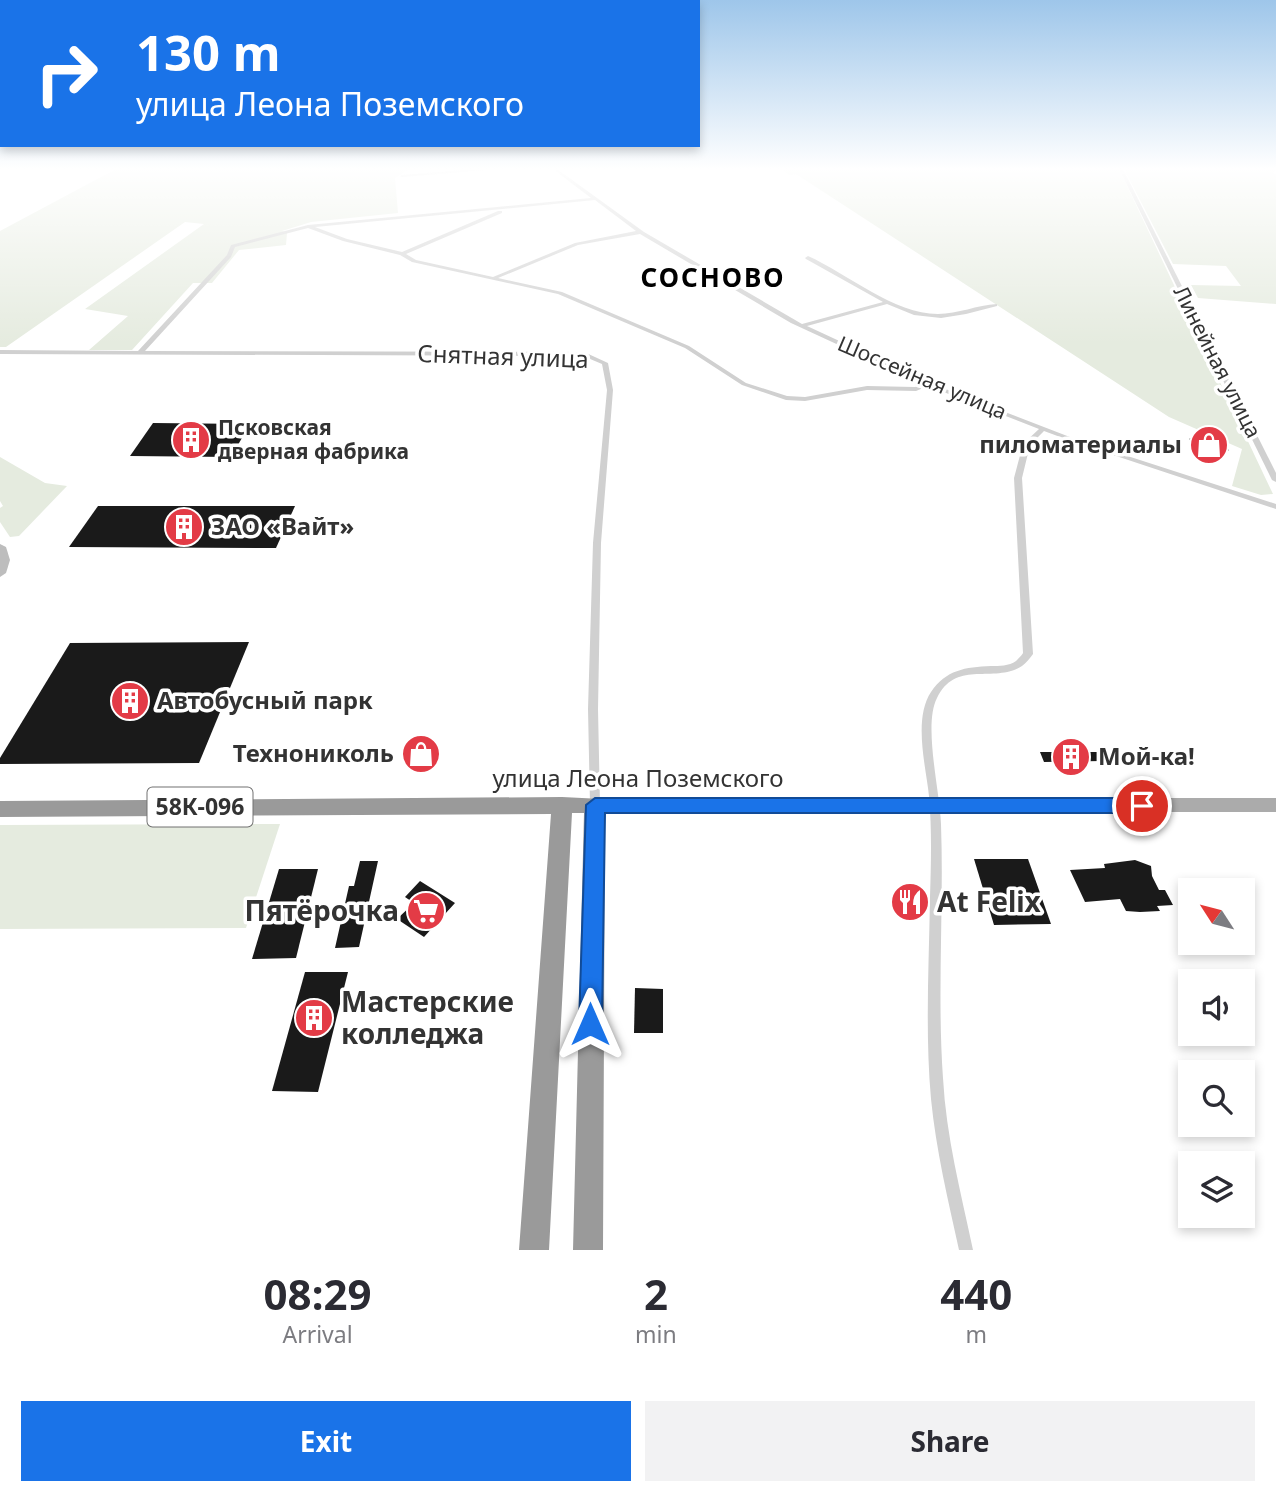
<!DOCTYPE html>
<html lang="en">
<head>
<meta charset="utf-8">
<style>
	:root { --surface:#fff; --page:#f2f2f3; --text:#2b2b33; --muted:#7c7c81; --accent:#1a73e8 }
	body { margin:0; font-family:"Noto Sans",sans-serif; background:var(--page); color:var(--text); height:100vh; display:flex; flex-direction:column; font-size:26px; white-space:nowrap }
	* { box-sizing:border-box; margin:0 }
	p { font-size:23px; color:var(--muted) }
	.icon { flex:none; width:38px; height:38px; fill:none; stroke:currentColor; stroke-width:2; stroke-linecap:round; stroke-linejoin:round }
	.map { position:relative; height:1250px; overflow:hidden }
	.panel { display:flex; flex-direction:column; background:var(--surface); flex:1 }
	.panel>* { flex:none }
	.banner { position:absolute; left:0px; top:0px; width:700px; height:147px; box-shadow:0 4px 10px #0003; background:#1a73e8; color:#fff; overflow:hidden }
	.needle { width:46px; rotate:306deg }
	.tools { position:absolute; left:1178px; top:878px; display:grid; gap:14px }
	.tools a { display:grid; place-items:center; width:77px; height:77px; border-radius:0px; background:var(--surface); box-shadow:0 4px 10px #0003; font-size:35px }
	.pin { position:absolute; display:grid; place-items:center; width:60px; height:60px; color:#fff; margin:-30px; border:4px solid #fff; border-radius:50%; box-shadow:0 2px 7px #0007 }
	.me { position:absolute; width:77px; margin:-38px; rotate:0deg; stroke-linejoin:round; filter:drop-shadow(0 0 5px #0008) }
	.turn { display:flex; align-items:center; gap:24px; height:147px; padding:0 21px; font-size:32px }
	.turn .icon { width:91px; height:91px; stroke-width:2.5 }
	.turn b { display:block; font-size:49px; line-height:60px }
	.eta { display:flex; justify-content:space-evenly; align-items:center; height:119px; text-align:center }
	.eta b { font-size:42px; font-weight:700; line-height:49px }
	.primary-button { display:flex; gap:14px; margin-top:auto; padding:14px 21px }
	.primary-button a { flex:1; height:80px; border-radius:0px; background:var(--accent); color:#fff; font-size:28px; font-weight:700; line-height:80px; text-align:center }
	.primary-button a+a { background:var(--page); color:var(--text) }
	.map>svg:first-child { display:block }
</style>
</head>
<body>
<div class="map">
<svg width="1276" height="1250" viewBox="0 0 1276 1250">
	<rect width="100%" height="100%" fill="#fff"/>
	<g fill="#e5ebdf">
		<polygon points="116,169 408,169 408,170 395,178 398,213 311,222 282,231 287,233 286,245 239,250 212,283 193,283 132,350 89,350 128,316 85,309 204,224 185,222 6,347 0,347 0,231"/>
		<polygon points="780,169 1119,169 1273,494 1261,495 1232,486 1242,449 1169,417 796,174 790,175"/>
		<polygon points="1124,169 1276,169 1273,173 1276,174 1276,304 1198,298 1191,285 1241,286 1226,266 1173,264"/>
		<polygon points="0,457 45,483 67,486 19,536 10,537 0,522 0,508 3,506 0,501"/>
		<polygon points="280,824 246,928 0,929 0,825"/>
	</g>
	<g fill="#1a1a1a">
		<polygon points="153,423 250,424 231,457 130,456"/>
		<polygon points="1199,435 1229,450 1220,455 1189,439"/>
		<polygon points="98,506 295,506 276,548 69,547"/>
		<polygon points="249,642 199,763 0,764 0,758 70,643"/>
		<polygon points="1040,752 1097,752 1102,761 1044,762"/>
		<polygon points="974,859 1028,859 1051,924 994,925"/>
		<polygon points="1135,860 1151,866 1152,876 1159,890 1165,890 1173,905 1157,906 1160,911 1140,912 1126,911 1120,899 1085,902 1070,870 1105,868 1104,864"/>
		<polygon points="360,861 378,861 359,947 335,948 349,886 354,886"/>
		<polygon points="279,869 318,869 296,958 252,959"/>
		<polygon points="420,881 455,903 424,937 397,919 414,903 405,897"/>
		<polygon points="305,972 348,972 318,1092 272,1091"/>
		<polygon points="635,988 663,989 663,1033 634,1033"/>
	</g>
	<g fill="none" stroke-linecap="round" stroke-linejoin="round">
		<g fill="#d0d0d0" fill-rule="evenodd">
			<polygon points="474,169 489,169 487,170 402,177 400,176 402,175"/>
			<path d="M553 169H557L644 232 802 324 883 302 806 259 805 258 808 256C848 274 894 314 938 314 958 314 977 305 997 304V306L966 314 941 318 914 315 887 304 807 326 930 383 1075 439 1276 504V509L1071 441 1044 431 1030 445 1022 478 1033 654C1030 658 1026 663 1022 666 994 684 956 659 937 698 923 725 940 791 941 824 944 908 937 993 943 1078 946 1136 961 1193 973 1250H959C948 1200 936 1150 931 1099 925 1032 929 964 930 897 931 864 932 830 929 796 926 767 913 719 931 692 946 670 965 667 991 666 999 666 1009 666 1016 661 1017 660 1023 654 1023 653L1014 478 1023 444 1039 429 928 386 916 391 867 390 805 401 786 400 742 385 685 348 558 294 412 262 400 255 343 241 308 228 235 247 231 257 145 351 584 352 608 363 613 390 601 543 598 709 600 805 599 808 595 809 591 808 590 805 588 709 593 543 607 390 602 364 583 356 0 354V350L138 351 227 255 231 245 308 225 591 198ZM595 200 636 231 575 243 493 277 416 260 406 254 502 213V211H498L402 252 347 239 315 227ZM640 234 791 323 923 384 915 387 867 386 805 397 787 396 746 383 689 346 562 292 498 278 578 245Z"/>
			<polygon points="1119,169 1123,169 1276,473 1276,482 1272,480"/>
		</g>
		<polygon fill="#bdbdbd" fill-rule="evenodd" points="0,544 6,547 10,560 6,573 0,577"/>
		<polygon fill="#ababab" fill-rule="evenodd" points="595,798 1276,798 1276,812 595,812 589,810 587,805 589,800"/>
		<polygon fill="#9a9a9a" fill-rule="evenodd" points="562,797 602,799 605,805 603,1250 573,1250 584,813 572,813 549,1250 519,1250 551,814 0,817 0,801"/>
	</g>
	<linearGradient id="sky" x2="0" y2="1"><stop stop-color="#9ec6ea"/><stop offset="0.49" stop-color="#fff"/><stop offset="1" stop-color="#fff" stop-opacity="0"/></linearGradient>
	<rect width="1276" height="344" fill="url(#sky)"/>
	<polygon fill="#1a73e8" stroke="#114b97" stroke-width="2" points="595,798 1142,798 1152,806 1142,813 605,813 602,1024 598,1032 590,1035 582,1032 579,1024 586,805"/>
	<defs>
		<symbol id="building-disc" viewBox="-11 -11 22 22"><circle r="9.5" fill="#e33b46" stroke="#fff"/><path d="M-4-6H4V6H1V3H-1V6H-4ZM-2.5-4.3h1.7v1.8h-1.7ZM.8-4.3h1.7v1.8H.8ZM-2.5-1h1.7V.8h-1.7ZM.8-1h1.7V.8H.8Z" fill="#fff"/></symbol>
		<symbol id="shop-disc" viewBox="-11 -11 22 22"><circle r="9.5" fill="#e33b46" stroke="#fff"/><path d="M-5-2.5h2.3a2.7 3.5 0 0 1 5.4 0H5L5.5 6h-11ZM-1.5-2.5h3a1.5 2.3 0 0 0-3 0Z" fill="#fff"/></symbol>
		<symbol id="restaurant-disc" viewBox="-11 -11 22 22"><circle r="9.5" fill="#e33b46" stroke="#fff"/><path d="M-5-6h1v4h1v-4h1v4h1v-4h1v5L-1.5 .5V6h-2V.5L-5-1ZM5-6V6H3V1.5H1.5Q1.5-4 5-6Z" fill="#fff"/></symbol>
		<symbol id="supermarket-disc" viewBox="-11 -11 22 22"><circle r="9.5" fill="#e33b46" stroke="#fff"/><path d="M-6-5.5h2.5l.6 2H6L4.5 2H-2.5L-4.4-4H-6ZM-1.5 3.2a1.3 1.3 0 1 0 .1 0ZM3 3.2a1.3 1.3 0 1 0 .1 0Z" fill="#fff"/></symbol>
	</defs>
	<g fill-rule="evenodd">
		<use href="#building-disc" x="169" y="418" width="44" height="44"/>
		<use href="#shop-disc" x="1187" y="423" width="44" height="44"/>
		<use href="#building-disc" x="162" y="505" width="44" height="44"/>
		<use href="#building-disc" x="108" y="679" width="44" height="44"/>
		<use href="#shop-disc" x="399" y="732" width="44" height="44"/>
		<use href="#building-disc" x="1049" y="735" width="44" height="44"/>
		<use href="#restaurant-disc" x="888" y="880" width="44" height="44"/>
		<use href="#supermarket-disc" x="404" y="889" width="44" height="44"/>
		<use href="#building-disc" x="292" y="996" width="44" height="44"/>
	</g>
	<g text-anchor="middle" stroke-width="7" stroke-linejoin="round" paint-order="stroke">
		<g font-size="21" fill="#333" stroke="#fff">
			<text transform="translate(1217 362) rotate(63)" y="7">Линейная улица</text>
			<text transform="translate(922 378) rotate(23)" y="7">Шоссейная улица</text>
		</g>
		<g font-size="21" font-weight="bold" fill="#333" stroke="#fff" text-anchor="start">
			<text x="218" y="435">Псковская<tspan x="218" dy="24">дверная фабрика</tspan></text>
		</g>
		<rect fill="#fff" stroke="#707070" stroke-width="2" x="147.5" y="787.5" width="105" height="39" rx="5"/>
		<g font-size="23" font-weight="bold" fill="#333">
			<text x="200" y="815">58К-096</text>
		</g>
		<g font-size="24" fill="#333" stroke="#fff">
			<text transform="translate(503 357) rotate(2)" y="8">Снятная улица</text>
			<text x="638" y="787">улица Леона Поземского</text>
		</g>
		<g font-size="24" font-weight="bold" fill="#333" stroke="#fff" text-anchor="start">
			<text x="1182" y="453" text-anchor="end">пиломатериалы</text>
			<text x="211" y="535">ЗАО «Вайт»</text>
			<text x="157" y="709">Автобусный парк</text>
			<text x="394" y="762" text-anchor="end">Технониколь</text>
			<text x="1098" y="765">Мой-ка!</text>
		</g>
		<g font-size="26" font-weight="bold" letter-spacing="2" fill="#000" stroke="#fff">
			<text x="713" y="287">СОСНОВО</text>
		</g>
		<g font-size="28" font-weight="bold" fill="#333" stroke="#fff" text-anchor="start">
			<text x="937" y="912">At Felix</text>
			<text x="399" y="921" text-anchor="end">Пятёрочка</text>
			<text x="341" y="1012">Мастерские<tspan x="341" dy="32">колледжа</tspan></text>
		</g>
	</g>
</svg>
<div class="tools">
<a><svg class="needle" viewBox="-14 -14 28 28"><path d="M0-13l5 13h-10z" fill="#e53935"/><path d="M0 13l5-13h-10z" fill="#7c7c81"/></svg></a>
<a><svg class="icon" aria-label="sound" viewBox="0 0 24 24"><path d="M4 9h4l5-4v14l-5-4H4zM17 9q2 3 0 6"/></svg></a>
<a><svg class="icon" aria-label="search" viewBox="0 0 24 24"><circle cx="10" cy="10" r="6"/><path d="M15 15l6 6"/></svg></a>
<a><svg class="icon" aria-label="layers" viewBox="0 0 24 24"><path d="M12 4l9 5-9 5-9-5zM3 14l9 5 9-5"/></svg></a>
</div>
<div class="pin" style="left:1142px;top:806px;background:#d93025"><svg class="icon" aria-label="arrive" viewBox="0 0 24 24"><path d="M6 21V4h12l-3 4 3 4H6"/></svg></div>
<svg class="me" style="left:590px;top:1024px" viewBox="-20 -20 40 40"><path d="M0-17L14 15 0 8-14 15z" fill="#1a73e8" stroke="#fff" stroke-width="4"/></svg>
<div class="banner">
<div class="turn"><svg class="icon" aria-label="right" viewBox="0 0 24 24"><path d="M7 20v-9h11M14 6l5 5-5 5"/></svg><div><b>130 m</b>улица Леона Поземского</div></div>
</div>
</div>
<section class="panel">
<div class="eta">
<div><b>08:29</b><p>Arrival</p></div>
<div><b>2</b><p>min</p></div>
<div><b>440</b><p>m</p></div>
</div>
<div class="primary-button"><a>Exit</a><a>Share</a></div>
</section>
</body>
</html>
